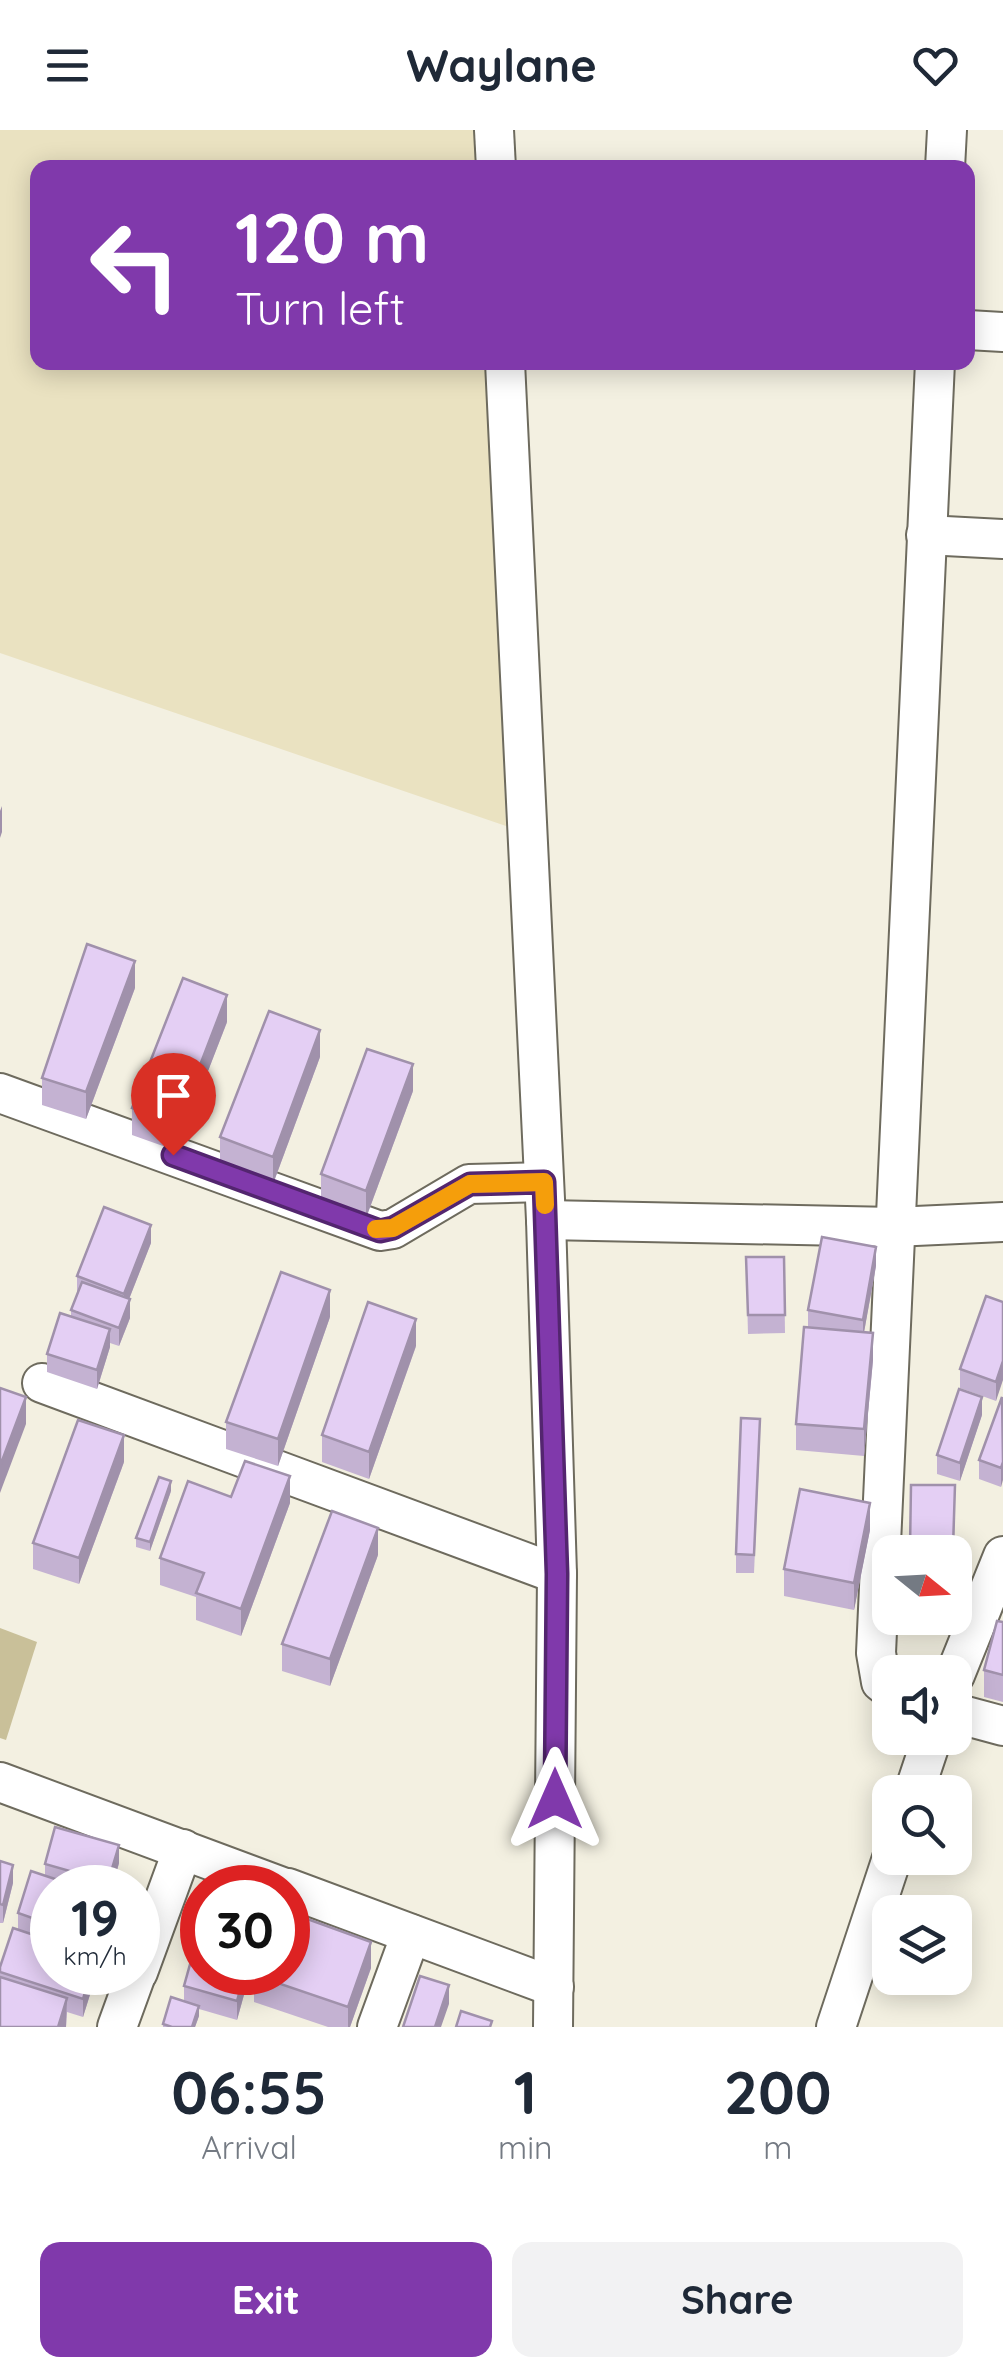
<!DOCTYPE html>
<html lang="en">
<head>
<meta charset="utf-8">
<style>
	:root { --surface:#fff; --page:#f2f2f3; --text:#1f2937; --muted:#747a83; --accent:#8039ab }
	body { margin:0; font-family:Quicksand,sans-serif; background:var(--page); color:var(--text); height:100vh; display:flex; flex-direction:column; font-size:38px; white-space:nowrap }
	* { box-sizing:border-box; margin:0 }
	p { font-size:32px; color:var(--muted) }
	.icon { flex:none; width:55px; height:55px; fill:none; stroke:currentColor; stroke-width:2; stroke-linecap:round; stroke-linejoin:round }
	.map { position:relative; height:1897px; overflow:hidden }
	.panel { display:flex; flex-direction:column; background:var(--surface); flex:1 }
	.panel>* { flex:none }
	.guide { position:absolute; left:30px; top:30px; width:945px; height:210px; border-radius:20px; box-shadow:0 5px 25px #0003; background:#8039ab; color:#fff; overflow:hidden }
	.needle { width:65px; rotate:108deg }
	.fabs { position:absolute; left:872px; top:1405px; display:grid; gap:20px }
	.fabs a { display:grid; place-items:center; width:100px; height:100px; border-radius:20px; background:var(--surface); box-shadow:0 5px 25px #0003; font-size:50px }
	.speed { position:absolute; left:30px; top:1735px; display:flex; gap:20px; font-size:50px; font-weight:700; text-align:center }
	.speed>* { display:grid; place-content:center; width:130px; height:130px; border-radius:50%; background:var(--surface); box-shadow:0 5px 25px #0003; line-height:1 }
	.speed small { font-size:25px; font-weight:400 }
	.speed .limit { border:15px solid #d22; background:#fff; color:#111 }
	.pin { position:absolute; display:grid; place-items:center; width:85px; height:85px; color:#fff; margin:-102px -42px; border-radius:50% 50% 50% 0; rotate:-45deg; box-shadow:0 0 10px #0007 }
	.pin .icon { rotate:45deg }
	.me { position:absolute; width:110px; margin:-55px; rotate:0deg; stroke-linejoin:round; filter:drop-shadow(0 0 8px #0008) }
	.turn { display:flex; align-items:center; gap:35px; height:210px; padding:0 40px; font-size:45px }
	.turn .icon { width:130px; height:130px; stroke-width:2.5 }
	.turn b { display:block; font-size:70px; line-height:85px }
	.eta { display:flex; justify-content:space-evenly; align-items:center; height:170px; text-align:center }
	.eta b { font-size:60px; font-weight:700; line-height:70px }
	.action { display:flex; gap:20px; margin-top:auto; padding:20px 40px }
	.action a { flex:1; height:115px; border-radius:20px; background:var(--accent); color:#fff; font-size:40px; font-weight:700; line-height:115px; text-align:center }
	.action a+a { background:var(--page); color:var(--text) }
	header { display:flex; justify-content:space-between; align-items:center; height:130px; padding:0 40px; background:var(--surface); font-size:45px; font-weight:700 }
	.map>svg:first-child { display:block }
</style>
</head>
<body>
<header><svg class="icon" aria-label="menu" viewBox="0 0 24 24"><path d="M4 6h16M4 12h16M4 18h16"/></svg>Waylane<svg class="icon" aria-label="heart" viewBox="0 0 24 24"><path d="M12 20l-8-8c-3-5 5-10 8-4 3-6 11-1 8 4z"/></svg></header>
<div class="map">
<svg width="1003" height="1897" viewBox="0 0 1003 1897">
	<rect width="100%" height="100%" fill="#f3f0e1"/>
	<polygon fill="#eae2c1" points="0,0 477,0 478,37 38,38 38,232 487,233 506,696 0,523"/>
	<polygon fill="#c9c099" points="0,1498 37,1512 6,1610 0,1608"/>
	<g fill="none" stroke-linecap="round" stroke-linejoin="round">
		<defs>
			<g id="minor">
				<polyline points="494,0 496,38"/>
				<polyline points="945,38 947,0"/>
				<polyline points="968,200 1003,202"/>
				<polyline points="505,232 546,1090 557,1444 553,1897"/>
				<polyline points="926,405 1003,409"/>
				<polyline points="0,963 380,1101 393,1099 469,1054 544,1052"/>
				<polyline points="546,1090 894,1097 1003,1092"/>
				<polyline points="42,1253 557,1444"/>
				<polyline points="955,1545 1003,1426"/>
				<polyline points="890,1559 881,1552 876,1523 935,232"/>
				<polyline points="955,1583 1003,1596"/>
				<polyline points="0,1652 285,1758"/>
				<polyline points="914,1662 932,1608"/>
				<polyline points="288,1758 554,1857"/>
				<polyline points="138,1842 183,1719"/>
				<polyline points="117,1897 137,1842"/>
				<polyline points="377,1897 411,1804"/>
				<polyline points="836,1897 892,1728"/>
			</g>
		</defs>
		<use href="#minor" stroke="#6e6b5e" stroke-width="42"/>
		<use href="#minor" stroke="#fff" stroke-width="38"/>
	</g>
	<g fill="#c4b2d2">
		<polygon points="135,858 86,989 42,975 42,948"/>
		<polygon points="227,892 177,1021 132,1005 132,978"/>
		<polygon points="320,927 273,1054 220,1034 220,1007"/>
		<polygon points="413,961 366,1088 321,1071 321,1044"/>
		<polygon points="151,1113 129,1169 130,1188 119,1216 110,1213 110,1217 97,1259 47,1242 47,1224 71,1186 71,1180 77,1164 77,1146"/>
		<polygon points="746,1127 784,1127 785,1203 748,1204"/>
		<polygon points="876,1136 864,1202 873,1230 864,1326 796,1320 796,1294 808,1197 808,1180"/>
		<polygon points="1003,1172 996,1271 960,1258 960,1239"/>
		<polygon points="330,1187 278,1336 226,1319 226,1292"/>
		<polygon points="416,1216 369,1349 322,1332 322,1305"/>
		<polygon points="1003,1268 1001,1357 979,1349 979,1330"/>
		<polygon points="982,1285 960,1351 937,1344 937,1325"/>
		<polygon points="760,1308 754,1443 736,1443 736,1424"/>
		<polygon points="124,1332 79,1454 33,1439 33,1413"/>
		<polygon points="911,1355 955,1355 954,1422 910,1422"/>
		<polygon points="171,1361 150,1421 136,1417 136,1408"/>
		<polygon points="231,1367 290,1373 241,1506 196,1490 196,1467 160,1455 160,1428"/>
		<polygon points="870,1400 854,1480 784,1466 784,1439"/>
		<polygon points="378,1425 330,1556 282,1541 282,1514"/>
		<polygon points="1003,1492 1003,1572 984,1567 984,1540"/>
		<polygon points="0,1731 13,1753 3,1793 0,1793"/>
		<polygon points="119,1733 112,1758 52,1758 52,1842 97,1842 83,1887 67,1882 66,1897 0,1897 0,1837 18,1800 18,1783 45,1746 45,1734"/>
		<polygon points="202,1763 202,1814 190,1809 190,1791"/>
		<polygon points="371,1838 350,1897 328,1897 254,1872 254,1845"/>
		<polygon points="247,1842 247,1854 237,1890 199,1879 199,1886 195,1897 163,1897 163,1894 184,1871 184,1856"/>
	</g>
	<g fill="#a091ab">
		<polygon points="2,676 2,702 0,708 0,681"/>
		<polygon points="135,831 135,858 86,989 86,962"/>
		<polygon points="227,865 227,892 177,1021 177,995"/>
		<polygon points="320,900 320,927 273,1054 273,1027"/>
		<polygon points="413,934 413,961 366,1088 366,1061"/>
		<polygon points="151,1095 151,1113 124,1182 124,1164"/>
		<polygon points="876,1117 876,1136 863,1208 863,1190"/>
		<polygon points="330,1160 330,1187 278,1336 278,1309"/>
		<polygon points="130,1169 130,1188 119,1216 119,1198"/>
		<polygon points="416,1189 416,1216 369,1349 369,1322"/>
		<polygon points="110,1199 110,1217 97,1259 97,1240"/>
		<polygon points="873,1203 873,1230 864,1326 864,1299"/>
		<polygon points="1003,1231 1003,1250 996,1271 996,1252"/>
		<polygon points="26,1267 26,1294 0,1363 0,1336"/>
		<polygon points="982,1267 982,1285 960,1351 960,1333"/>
		<polygon points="124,1305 124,1332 79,1454 79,1428"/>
		<polygon points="1003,1332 1003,1350 1001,1357 1001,1338"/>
		<polygon points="290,1346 290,1373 241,1506 241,1479"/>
		<polygon points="171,1351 171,1361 150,1421 150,1412"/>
		<polygon points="870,1373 870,1400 854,1480 854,1453"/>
		<polygon points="378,1398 378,1425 330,1556 330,1529"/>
		<polygon points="961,1454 961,1464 955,1481 955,1472"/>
		<polygon points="119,1715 119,1733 112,1758 108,1758 108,1752"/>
		<polygon points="13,1735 13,1753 3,1793 3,1775"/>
		<polygon points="371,1812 371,1838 350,1897 348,1897 348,1877"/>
		<polygon points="91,1842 97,1842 83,1887 83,1869"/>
		<polygon points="245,1842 247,1842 247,1854 237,1890 237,1871"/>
		<polygon points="449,1855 449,1874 441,1897 435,1897"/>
		<polygon points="67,1868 66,1897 58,1897"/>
		<polygon points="199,1876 199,1886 195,1897 192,1897"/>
	</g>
	<g fill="#e4cff4" stroke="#a091ab" stroke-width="2.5">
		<polygon points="87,814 135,831 86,962 42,948"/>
		<polygon points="183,848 227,865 177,995 132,978"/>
		<polygon points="269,881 320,900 273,1027 220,1007"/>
		<polygon points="367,919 413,934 366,1061 321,1044"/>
		<polygon points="104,1077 151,1095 124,1164 77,1146"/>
		<polygon points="822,1107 876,1117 863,1190 808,1180"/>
		<polygon points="746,1127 784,1127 785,1185 748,1185"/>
		<polygon points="281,1142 330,1160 278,1309 226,1292"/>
		<polygon points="82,1152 130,1169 119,1198 71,1180"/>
		<polygon points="986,1166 1003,1172 1003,1231 996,1252 960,1239"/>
		<polygon points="368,1172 416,1189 369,1322 322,1305"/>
		<polygon points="60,1183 110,1199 97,1240 47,1224"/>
		<polygon points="804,1197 873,1203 864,1299 796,1294"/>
		<polygon points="0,1258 26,1267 0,1336"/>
		<polygon points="959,1259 982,1267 960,1333 937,1325"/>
		<polygon points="1002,1267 1003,1332 1001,1338 979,1330"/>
		<polygon points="741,1288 760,1289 754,1425 736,1424"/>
		<polygon points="78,1290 124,1305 79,1428 33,1413"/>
		<polygon points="245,1331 290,1346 241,1479 196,1463 204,1443 160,1428 188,1351 231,1367"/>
		<polygon points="159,1347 171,1351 150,1412 136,1408"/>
		<polygon points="911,1355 955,1355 953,1418 910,1418"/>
		<polygon points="800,1359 870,1373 854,1453 784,1439"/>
		<polygon points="332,1381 378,1398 330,1529 282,1514"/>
		<polygon points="955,1452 961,1454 955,1472"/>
		<polygon points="997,1491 1003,1492 1003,1545 984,1540"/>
		<polygon points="55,1697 119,1715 108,1752 45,1734"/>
		<polygon points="0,1731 13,1735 3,1775 0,1774"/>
		<polygon points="31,1741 82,1758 52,1758 52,1795 18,1783"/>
		<polygon points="202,1763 202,1796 190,1791"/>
		<polygon points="288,1782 371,1812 348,1877 254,1845 255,1842 288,1842"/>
		<polygon points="13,1798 52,1811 52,1842 91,1842 83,1869 0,1842 0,1837"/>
		<polygon points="194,1820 202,1822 202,1842 245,1842 237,1871 184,1856"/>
		<polygon points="420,1846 449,1855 435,1897 403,1897"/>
		<polygon points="0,1847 67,1868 58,1897 0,1897"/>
		<polygon points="171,1867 199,1876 192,1897 172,1897 163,1894"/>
		<polygon points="461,1881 492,1891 490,1897 456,1897"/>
	</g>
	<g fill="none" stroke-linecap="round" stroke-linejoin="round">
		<defs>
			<polyline id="route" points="173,1025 380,1101 393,1098 470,1054 544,1052 557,1444 555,1669"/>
		</defs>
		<use href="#route" stroke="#53256f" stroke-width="25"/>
		<use href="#route" stroke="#8039ab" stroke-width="18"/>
		<polyline stroke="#f59e0b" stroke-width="18" points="376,1099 393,1098 470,1054 544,1052 545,1075"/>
	</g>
</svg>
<div class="fabs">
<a><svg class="needle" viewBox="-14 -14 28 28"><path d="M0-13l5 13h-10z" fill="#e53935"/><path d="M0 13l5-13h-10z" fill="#747a83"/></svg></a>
<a><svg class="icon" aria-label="sound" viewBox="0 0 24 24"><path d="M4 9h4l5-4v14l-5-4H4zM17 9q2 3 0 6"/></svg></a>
<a><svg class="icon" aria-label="search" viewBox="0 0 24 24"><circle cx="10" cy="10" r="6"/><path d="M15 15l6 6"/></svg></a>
<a><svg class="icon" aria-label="layers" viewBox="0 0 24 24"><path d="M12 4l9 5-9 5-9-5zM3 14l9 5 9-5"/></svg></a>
</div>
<div class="speed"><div>19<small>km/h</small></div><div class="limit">30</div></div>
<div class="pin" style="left:173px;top:1025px;background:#d93025"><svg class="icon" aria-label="arrive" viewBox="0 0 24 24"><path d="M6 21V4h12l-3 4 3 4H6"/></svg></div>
<svg class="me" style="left:555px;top:1669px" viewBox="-20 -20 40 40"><path d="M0-17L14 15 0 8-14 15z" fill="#8039ab" stroke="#fff" stroke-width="4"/></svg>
<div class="guide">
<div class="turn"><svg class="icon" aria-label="left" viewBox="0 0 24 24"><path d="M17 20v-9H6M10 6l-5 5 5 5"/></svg><div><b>120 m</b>Turn left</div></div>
</div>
</div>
<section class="panel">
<div class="eta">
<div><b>06:55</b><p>Arrival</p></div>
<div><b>1</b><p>min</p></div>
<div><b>200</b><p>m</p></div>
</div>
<div class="action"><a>Exit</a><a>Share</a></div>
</section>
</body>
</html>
